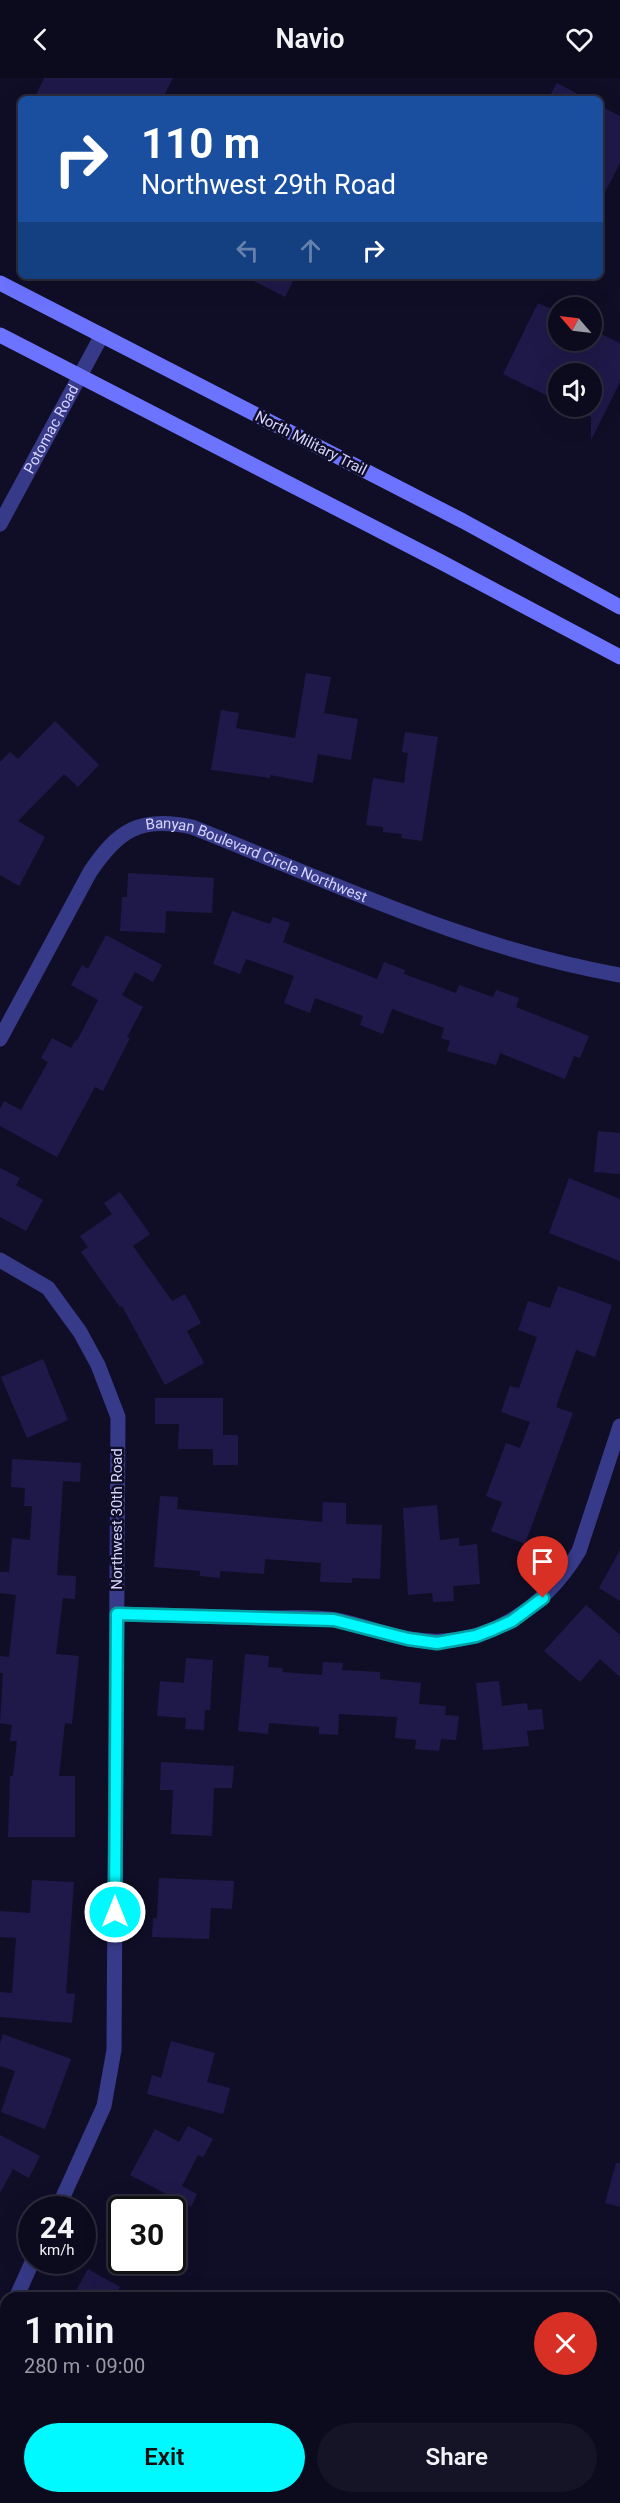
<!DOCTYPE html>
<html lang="en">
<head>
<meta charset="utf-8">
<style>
	:root { --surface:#0c0a1d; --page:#151326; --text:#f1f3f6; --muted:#9a9aa4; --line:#2c2b3b; --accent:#00f9ff }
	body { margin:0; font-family:Roboto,sans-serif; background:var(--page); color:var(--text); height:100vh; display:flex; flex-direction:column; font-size:22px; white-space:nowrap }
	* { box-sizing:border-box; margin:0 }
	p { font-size:20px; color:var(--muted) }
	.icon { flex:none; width:33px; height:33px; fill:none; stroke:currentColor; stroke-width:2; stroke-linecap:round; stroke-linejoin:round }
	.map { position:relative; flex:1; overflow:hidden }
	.panel { position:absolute; left:0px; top:2214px; width:621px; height:212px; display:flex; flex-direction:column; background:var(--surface); border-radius:18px 18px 0 0; box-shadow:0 6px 24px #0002,0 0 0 2px var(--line) }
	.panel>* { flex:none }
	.hud { position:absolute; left:18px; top:18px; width:585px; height:183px; border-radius:9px; box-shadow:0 6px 24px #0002,0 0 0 2px var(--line); background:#1a4fa0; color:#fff; overflow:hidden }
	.needle { width:39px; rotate:298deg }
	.fabs { position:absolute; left:548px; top:219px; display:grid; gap:12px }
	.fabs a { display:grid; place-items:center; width:54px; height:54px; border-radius:50%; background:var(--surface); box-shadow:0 6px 24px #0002,0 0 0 2px var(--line); font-size:30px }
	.speed { position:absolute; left:18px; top:2118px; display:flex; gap:12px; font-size:30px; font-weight:700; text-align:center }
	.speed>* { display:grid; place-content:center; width:78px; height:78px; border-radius:50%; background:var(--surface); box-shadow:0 6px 24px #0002,0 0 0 2px var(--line); line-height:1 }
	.speed small { font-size:15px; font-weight:400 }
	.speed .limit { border:3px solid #111; border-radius:9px; background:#fff; color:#111 }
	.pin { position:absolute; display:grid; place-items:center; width:51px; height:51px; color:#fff; margin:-62px -26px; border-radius:50% 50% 50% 0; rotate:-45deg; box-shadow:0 0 6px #0007 }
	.pin .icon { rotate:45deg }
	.me { position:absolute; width:66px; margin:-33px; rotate:0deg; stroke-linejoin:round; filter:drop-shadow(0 0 4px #0008) }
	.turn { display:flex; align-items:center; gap:21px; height:126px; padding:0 24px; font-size:27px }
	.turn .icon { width:78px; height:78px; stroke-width:2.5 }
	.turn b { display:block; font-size:42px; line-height:51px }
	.lanes { display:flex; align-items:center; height:57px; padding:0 24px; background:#0003; justify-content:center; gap:30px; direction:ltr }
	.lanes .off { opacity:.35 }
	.round { display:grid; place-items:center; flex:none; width:63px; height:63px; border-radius:32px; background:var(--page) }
	.headline { display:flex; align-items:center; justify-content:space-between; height:102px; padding:0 24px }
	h1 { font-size:36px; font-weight:600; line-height:45px }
	.button { display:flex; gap:12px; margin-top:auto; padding:12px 24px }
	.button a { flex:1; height:69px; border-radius:36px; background:var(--accent); color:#111; font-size:24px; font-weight:600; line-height:69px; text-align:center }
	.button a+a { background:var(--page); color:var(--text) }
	header { display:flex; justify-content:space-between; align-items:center; height:78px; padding:0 24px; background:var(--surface); font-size:27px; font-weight:600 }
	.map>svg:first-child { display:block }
</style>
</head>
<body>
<header><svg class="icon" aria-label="back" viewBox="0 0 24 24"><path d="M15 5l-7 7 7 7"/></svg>Navio<svg class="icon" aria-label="heart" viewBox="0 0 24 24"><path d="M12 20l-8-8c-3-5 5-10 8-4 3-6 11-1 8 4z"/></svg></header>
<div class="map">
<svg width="620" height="2425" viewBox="0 0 620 2425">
	<rect width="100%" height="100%" fill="#100e27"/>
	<g fill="#1f1949">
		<polygon points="44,0 173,0 162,21 34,21"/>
		<polygon points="557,5 587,21 548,21"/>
		<polygon points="600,28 620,38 620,85 600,124"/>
		<polygon points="244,198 296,198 285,219"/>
		<polygon points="538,225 558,234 558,262 591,262 591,251 620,265 620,304 591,362 591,339 569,328 591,328 591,296 558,296 558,323 503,296"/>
		<polygon points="306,595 331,599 324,635 358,641 351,682 318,676 313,705 270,697 270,700 211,692 221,632 239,635 236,650 295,660"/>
		<polygon points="55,643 99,687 78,709 64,696 18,743 45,759 19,808 0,797 0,684 10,674 18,681"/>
		<polygon points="405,654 438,659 422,763 401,760 402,756 383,754 383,749 366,747 373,700 404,705 408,675 402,674"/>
		<polygon points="128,795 214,800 212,835 166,833 165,855 120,853 122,819 127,819"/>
		<polygon points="232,833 270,846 273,839 290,845 283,864 377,901 384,884 405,892 404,896 456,915 459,907 493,919 496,912 519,920 516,929 589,958 580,980 574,978 565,1001 500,975 496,987 447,973 450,963 441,960 444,950 392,931 383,956 360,947 363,938 315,920 310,935 284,925 294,898 246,881 240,896 213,886"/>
		<polygon points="106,857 162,887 153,904 135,894 122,917 143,929 127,959 130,960 103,1013 95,1009 57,1079 0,1048 0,1031 4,1023 21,1032 48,984 41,980 52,960 71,970 76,962 77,963 98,922 71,907 82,887 88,891"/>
		<polygon points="598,1053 620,1055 620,1096 594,1094"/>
		<polygon points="0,1090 20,1100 16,1107 43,1122 26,1153 0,1139"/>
		<polygon points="569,1100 620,1121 620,1183 549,1155"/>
		<polygon points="120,1114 150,1156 133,1168 172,1223 185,1216 201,1245 187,1253 204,1285 165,1307 122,1228 120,1229 81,1174 88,1169 80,1158 112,1136 104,1125"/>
		<polygon points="558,1208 612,1227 595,1279 576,1272 556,1329 573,1335 525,1466 491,1453 502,1424 486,1418 506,1365 520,1370 530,1344 501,1334 510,1308 519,1310 537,1259 518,1252 528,1223 550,1230"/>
		<polygon points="43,1281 68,1342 27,1360 1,1299"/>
		<polygon points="155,1320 223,1320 223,1357 238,1357 238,1387 213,1387 213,1371 178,1371 179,1346 155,1346"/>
		<polygon points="12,1381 81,1385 80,1404 63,1403 57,1497 76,1498 75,1521 63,1520 56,1576 79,1578 72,1646 65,1645 59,1698 75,1698 75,1759 8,1759 10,1698 13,1698 17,1663 10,1663 12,1647 0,1645 3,1595 0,1595 0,1578 9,1579 16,1517 0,1515 0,1494 9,1494 12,1460 30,1462 32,1428 24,1428 25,1410 11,1409"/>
		<polygon points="160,1418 178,1419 177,1431 322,1444 323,1424 346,1425 346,1446 382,1447 380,1501 352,1500 352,1505 320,1504 321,1485 265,1481 264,1496 220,1493 220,1500 200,1498 200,1493 154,1489"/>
		<polygon points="437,1427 440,1462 459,1460 459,1468 477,1466 480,1506 453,1508 454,1523 433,1524 432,1515 408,1517 403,1430"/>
		<polygon points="620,1472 620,1523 599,1510"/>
		<polygon points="586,1527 620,1557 620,1599 600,1581 580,1604 544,1573"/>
		<polygon points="245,1576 269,1578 268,1589 283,1590 282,1594 322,1597 323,1584 343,1585 342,1592 380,1594 380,1601 421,1605 419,1626 446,1628 445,1637 459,1638 456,1662 441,1661 439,1673 415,1671 416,1662 395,1660 397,1639 339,1636 338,1657 319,1656 319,1649 269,1645 268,1656 238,1653"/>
		<polygon points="186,1580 213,1582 210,1632 205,1632 204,1652 185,1651 186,1640 157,1638 160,1603 184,1605"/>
		<polygon points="499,1603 502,1628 527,1625 528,1632 542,1631 544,1651 527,1653 529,1668 483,1672 476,1605"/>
		<polygon points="161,1684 234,1688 232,1710 214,1710 212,1758 171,1756 173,1712 160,1712"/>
		<polygon points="159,1800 234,1803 232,1831 211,1830 209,1861 152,1859 153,1840 157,1840"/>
		<polygon points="32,1802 74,1804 66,1915 75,1916 72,1945 0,1939 0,1914 12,1915 16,1860 0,1859 0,1833 30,1835"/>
		<polygon points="3,1956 71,1981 45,2051 1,2034 15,1993 0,1988 0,1966"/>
		<polygon points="171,1963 215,1975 207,2004 230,2010 223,2036 147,2016 152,1997 161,2000"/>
		<polygon points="188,2048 213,2061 203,2079 198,2077 182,2108 197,2116 191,2129 130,2097 155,2051 179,2064"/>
		<polygon points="0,2057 40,2078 29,2100 13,2091 0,2115"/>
		<polygon points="616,2085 620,2085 620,2129 605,2125"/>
		<polygon points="88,2191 120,2209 113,2220 72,2220"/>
	</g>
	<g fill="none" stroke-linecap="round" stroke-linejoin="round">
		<g stroke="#373a88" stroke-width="15">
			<path id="s1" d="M0 961 90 794C118 752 140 738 192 749 332 804 470 871 620 897"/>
			<polyline points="0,1182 48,1210 80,1254 98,1287 118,1339 114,1972 104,2028 57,2132"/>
			<path d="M117 1536C167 1537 217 1539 267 1540 289 1540 313 1538 335 1542 360 1546 384 1557 410 1561 481 1573 543 1533 579 1473L620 1348"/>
			<polyline points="16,2220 33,2182"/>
			<polyline points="0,2254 6,2241"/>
			<polyline points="0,2378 6,2381"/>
			<polyline points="80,2420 90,2425"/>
		</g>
		<path stroke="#373a88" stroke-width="15" id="s2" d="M0 446 102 257"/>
		<g stroke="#6b73ff" stroke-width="15">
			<polyline points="0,205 463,443 620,529"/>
			<polyline points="0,257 441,484 620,579"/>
		</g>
	</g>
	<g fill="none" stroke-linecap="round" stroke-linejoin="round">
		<defs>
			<polyline id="route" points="115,1834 117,1536 334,1542 408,1561 437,1565 476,1558 494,1551 512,1543 543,1520"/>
		</defs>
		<use href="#route" stroke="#00a2a6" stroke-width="15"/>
		<use href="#route" stroke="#00f9ff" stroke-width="10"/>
	</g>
	<g text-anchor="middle" stroke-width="5" stroke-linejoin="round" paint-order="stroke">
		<g font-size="15" fill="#d6d4ff" stroke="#100e27">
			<text dy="5" stroke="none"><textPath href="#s2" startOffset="108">Potomac Road</textPath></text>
			<text transform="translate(311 365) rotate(27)" y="5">North Military Trail</text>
			<text dy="5" stroke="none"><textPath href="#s1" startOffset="382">Banyan Boulevard Circle Northwest</textPath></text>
			<text transform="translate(117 1441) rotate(-90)" y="5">Northwest 30th Road</text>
		</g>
	</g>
</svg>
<div class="fabs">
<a><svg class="needle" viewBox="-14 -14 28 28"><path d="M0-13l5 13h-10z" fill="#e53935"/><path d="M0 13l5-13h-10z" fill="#9a9aa4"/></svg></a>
<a><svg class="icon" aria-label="sound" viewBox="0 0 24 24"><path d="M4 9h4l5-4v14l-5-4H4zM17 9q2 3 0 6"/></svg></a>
</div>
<div class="speed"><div>24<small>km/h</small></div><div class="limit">30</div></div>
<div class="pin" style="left:543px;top:1520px;background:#d93025"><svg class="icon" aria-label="arrive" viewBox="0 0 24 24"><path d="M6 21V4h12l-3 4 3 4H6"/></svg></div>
<svg class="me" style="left:115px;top:1834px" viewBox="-20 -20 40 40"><circle r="17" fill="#00f9ff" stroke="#fff" stroke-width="3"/><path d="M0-11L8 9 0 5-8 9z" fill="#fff"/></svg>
<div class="hud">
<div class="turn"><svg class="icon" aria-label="right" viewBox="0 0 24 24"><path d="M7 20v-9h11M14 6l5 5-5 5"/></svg><div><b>110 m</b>Northwest 29th Road</div></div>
<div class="lanes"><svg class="icon off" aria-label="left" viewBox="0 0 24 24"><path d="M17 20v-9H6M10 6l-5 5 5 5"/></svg><svg class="icon off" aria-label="ahead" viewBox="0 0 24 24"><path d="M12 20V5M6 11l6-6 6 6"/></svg><svg class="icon" aria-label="right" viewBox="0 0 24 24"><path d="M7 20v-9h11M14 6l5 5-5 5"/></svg></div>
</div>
<section class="panel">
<div class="headline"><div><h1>1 min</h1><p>280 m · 09:00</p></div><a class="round" style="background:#d93025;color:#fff"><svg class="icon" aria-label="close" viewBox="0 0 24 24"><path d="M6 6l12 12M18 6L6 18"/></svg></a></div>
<div class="button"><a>Exit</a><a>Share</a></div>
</section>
</div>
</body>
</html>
